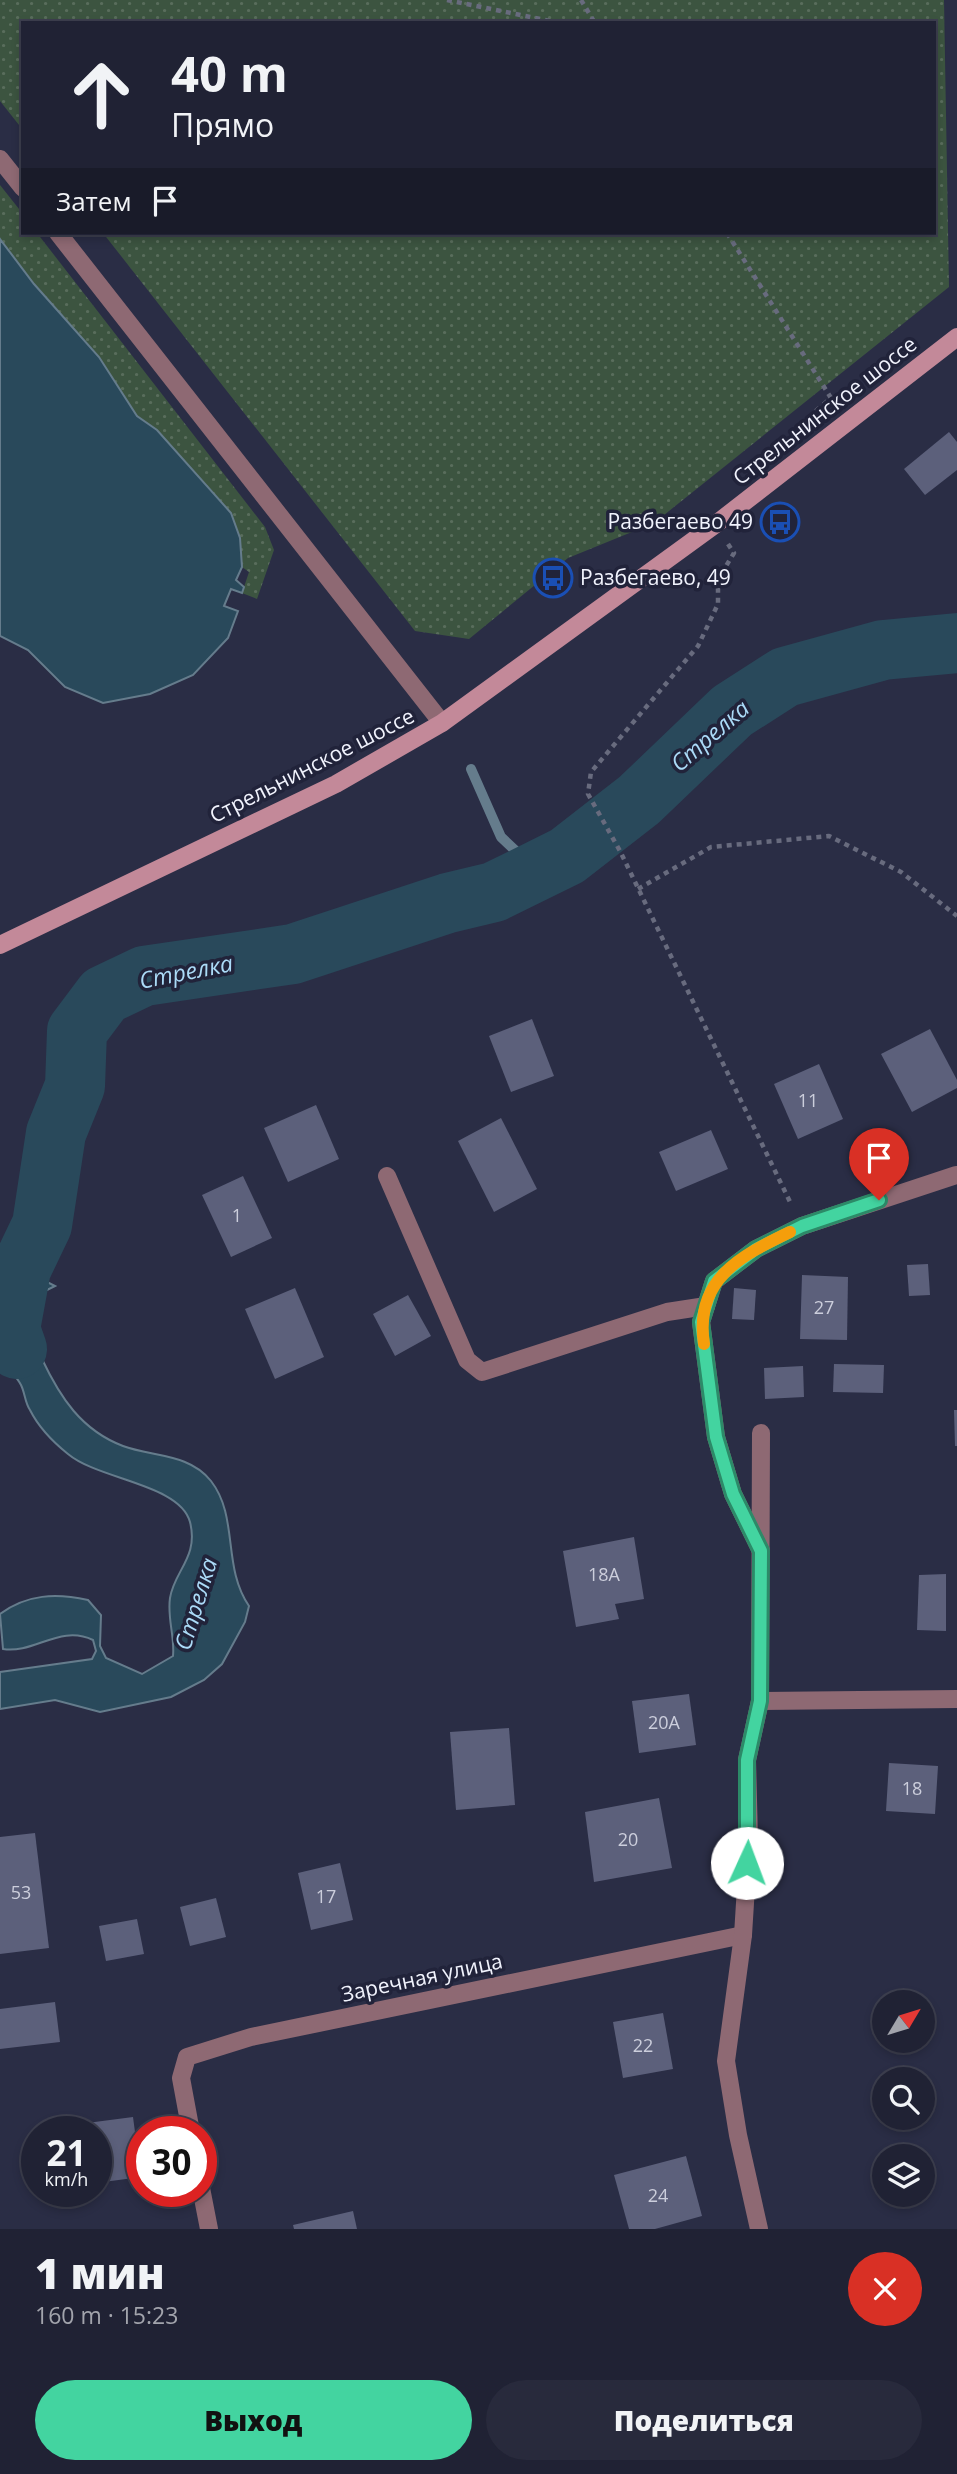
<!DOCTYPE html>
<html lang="ru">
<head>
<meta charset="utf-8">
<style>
	:root { --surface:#202234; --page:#282a3c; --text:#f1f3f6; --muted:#a2a4ac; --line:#3d3f4f; --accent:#43d4a0 }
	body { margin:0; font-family:"Open Sans",sans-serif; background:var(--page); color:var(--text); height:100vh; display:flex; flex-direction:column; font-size:26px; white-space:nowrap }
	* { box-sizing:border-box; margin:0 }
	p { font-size:23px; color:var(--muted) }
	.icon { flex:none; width:38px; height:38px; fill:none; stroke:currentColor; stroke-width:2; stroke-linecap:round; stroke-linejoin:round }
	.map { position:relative; height:2229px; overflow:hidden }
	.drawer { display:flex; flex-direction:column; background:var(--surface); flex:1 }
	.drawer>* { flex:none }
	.top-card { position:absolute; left:21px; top:21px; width:915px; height:214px; border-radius:0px; box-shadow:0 4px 10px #0003,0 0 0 2px var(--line); background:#202234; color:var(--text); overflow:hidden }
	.needle { width:46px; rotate:52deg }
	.tools { position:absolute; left:872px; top:1990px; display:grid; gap:14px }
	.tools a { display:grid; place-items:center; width:63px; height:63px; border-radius:50%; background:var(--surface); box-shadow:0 4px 10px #0003,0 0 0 2px var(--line); font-size:35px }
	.speed { position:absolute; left:21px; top:2116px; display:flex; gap:14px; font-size:35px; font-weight:700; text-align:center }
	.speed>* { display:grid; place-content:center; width:91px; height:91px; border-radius:50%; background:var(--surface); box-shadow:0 4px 10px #0003,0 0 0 2px var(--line); line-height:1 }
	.speed small { font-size:18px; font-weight:400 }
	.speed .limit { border:10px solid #d22; background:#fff; color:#111 }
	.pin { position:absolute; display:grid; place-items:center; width:60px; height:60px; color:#fff; margin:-72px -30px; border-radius:50% 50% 50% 0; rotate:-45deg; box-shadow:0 0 7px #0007 }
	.pin .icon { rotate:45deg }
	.me { position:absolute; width:77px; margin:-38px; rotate:2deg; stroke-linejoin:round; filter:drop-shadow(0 0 5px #0008) }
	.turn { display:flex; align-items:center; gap:24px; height:147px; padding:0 35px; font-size:32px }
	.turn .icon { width:91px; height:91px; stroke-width:2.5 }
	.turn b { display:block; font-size:49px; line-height:60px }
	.then { display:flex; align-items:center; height:66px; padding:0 35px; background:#0003; gap:14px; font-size:26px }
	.round { display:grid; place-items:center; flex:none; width:74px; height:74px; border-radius:37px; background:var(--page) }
	.summary { display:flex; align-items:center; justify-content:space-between; height:119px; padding:0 35px }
	h1 { font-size:42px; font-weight:800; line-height:52px }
	.action { display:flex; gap:14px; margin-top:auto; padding:14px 35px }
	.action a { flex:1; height:80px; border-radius:42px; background:var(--accent); color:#111; font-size:28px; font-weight:800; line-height:80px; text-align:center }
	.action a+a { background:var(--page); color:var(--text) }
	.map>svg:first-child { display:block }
</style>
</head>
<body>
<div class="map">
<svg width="957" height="2229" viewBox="0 0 957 2229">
	<defs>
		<pattern id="grass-dots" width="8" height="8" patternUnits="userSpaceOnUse" patternTransform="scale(1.75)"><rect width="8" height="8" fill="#3c5440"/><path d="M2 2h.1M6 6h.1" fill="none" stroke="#596d5c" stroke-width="1.8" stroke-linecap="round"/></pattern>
	</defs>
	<rect width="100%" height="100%" fill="#2a2d45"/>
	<g fill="url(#grass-dots)">
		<polygon points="0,0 944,0 949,287 654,523 568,558 469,639 415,631 103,233 934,233 934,23 23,23 23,130 0,101"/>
		<polygon points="0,185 23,214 23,233 37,233 265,527 274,550 257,599 242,593 249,572 242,567 240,538 231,513 157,430 137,416 99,357 34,284 0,239"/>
	</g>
	<g fill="#29495b" stroke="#657c8c" stroke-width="2">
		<polygon points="0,239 34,284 99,357 137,416 157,430 231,513 240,538 242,567 236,580 244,587 242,593 231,589 224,606 238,611 228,638 193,675 150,694 103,703 65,687 28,650 0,636"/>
		<path d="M0 1258 55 1286C33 1296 24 1305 29 1329 31 1340 37 1349 42 1359 60 1397 81 1430 123 1446 152 1457 189 1453 211 1481 239 1517 222 1567 249 1606L245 1622 222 1664 204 1680 171 1697 100 1712 55 1700 0 1709V1672L92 1659 96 1651 93 1640C60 1624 34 1654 3 1649L0 1614C27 1594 56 1593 88 1600L101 1615 100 1646 106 1658 142 1674 173 1656C175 1637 167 1618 170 1598 174 1571 199 1557 190 1522 180 1484 99 1480 68 1454 53 1442 39 1428 30 1410 25 1403 25 1393 21 1385 15 1374 5 1366 0 1354Z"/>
	</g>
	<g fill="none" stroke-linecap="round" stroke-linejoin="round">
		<polyline stroke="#657c8c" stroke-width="10" points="471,769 501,837 519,854 549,867"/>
		<polyline stroke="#29495b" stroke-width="60" points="17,1349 10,1329 21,1269 42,1225 56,1133 75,1086 77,1031 104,995 144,976 293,954 448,903 494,892 567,856 639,800 732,711 785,677 883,650 957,643"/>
	</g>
	<g fill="#5c607b">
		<polygon points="949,432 957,442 957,470 925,495 904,469"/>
		<polygon points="532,1019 554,1076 511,1092 489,1036"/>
		<polygon points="930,1029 957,1080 957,1088 912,1112 881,1054"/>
		<polygon points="819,1064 843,1119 798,1139 774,1084"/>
		<polygon points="316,1105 339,1159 288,1182 264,1128"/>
		<polygon points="501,1118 537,1189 494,1212 458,1141"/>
		<polygon points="711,1130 728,1169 676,1191 659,1152"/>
		<polygon points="243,1176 272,1238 231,1257 202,1195"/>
		<polygon points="928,1264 930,1295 909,1296 907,1265"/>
		<polygon points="802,1275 848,1277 847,1340 800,1339"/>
		<polygon points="295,1288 324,1357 275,1379 245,1309"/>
		<polygon points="734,1288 756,1290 754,1320 732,1319"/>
		<polygon points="408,1295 431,1336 395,1356 373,1314"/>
		<polygon points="834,1364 884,1365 883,1393 833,1392"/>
		<polygon points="803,1366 804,1397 765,1399 764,1368"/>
		<polygon points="954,1410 957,1410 957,1446 955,1446"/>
		<polygon points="634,1537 644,1599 615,1604 619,1619 576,1627 563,1551"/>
		<polygon points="946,1574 946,1631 917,1630 919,1575"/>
		<polygon points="689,1694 696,1745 639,1753 632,1701"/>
		<polygon points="509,1728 515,1805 456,1810 450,1732"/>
		<polygon points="889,1763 938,1766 935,1814 886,1811"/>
		<polygon points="659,1798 672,1868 594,1882 585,1812"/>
		<polygon points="35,1833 49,1948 0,1954 0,1837"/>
		<polygon points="340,1863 353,1920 311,1930 298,1873"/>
		<polygon points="216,1898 226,1937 190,1946 180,1907"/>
		<polygon points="137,1919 144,1954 106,1961 99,1926"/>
		<polygon points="55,2002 60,2042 0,2049 0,2009"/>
		<polygon points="663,2013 673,2069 623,2078 613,2022"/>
		<polygon points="133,2117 141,2177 96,2183 96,2132 89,2132 87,2123"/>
		<polygon points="686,2156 702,2216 655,2229 629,2229 614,2175"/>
		<polygon points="353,2211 357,2229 294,2229 293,2225"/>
	</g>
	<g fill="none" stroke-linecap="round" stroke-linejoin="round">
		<g stroke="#686b7e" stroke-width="4.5" stroke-dasharray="5 5" stroke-linecap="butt">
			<polyline points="447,0 560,23"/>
			<polyline points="581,0 595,23"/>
			<polyline points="727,233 831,398 812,414"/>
			<polyline points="728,544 734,553 718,579 718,604 698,646 591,772 588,794 620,851 791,1204"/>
			<polyline points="638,889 711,847 829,836 901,872 957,916"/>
		</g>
		<g stroke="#8e6973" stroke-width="18">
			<polyline points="387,1176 467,1360 482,1372 667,1312 706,1306"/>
			<polyline points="761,1551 733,1494 716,1437 701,1322 714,1281 756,1249 802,1226 956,1175"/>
		</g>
		<g stroke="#8e6973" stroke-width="18">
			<polyline points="0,159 23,188"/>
			<polyline points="58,233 442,723"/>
			<polyline points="760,1701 957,1699"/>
			<polyline points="191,2132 181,2078 187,2057 251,2037 743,1935"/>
			<polyline points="201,2188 209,2229"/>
			<polyline points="759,2229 738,2135 726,2061 743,1935 749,1839 747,1760 760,1701 761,1433"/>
		</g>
		<polyline stroke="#c38999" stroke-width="18" points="0,945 336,784 442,723 716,524 957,337"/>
	</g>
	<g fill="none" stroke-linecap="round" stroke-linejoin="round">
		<defs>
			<polyline id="route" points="747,1863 747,1760 760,1701 761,1551 733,1494 716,1437 701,1322 714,1281 756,1249 802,1226 879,1200"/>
		</defs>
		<use href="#route" stroke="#2c8a68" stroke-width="18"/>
		<use href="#route" stroke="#43d4a0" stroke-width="12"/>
		<path stroke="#f59e0b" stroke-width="12" d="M704 1344C694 1280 740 1256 790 1232"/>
	</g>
	<defs>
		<symbol id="bus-ring" viewBox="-11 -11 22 22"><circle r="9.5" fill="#21233a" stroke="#1a4fb4" stroke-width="1.5"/><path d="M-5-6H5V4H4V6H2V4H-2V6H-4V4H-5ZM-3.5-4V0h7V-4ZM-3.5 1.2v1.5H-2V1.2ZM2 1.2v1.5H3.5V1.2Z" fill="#1a4fb4"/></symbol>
	</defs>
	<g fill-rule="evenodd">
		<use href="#bus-ring" x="758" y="500" width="44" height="44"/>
		<use href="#bus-ring" x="531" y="556" width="44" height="44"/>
	</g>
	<g text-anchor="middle" stroke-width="7" stroke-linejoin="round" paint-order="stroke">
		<g font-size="18" fill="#cccedc">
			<text x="808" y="1107">11</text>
			<text x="237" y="1222">1</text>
			<text x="824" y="1314">27</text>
			<text x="604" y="1581">18А</text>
			<text x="664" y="1729">20А</text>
			<text x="912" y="1795">18</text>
			<text x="628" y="1846">20</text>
			<text x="21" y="1899">53</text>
			<text x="326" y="1903">17</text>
			<text x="643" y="2052">22</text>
			<text x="658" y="2202">24</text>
		</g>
		<g font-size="21" fill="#f1f3fd" stroke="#21233a">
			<text transform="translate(825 411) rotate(-38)" y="7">Стрельнинское шоссе</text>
			<text transform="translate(312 766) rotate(-27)" y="7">Стрельнинское шоссе</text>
			<text transform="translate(422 1978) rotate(-12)" y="7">Заречная улица</text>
		</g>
		<g font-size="21" fill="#f1f3fd" stroke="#21233a" text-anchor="end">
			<text x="753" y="529">Разбегаево 49</text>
			<text x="580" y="585" text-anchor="start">Разбегаево, 49</text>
		</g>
		<g font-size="23" font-style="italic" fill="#abdaf7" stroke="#21233a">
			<text transform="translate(710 736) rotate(-41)" y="8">Стрелка</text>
			<text transform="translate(186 972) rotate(-11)" y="8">Стрелка</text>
			<text transform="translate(196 1604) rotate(-73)" y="8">Стрелка</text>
		</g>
	</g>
</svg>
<div class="tools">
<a><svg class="needle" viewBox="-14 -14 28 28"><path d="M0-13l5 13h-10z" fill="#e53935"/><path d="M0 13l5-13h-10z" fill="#a2a4ac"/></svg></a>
<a><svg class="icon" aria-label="search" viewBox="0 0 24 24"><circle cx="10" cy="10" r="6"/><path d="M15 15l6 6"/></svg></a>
<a><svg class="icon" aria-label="layers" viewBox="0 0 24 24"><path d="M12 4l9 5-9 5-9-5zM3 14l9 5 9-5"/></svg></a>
</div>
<div class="speed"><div>21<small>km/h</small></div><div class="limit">30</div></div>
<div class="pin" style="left:879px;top:1200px;background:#d93025"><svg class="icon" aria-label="arrive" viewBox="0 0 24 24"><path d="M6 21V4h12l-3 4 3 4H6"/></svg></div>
<svg class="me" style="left:747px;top:1863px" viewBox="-20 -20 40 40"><circle r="19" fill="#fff"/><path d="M0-13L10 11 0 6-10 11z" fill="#43d4a0"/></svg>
<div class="top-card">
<div class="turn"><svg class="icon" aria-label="ahead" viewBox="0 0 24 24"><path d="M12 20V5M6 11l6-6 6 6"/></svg><div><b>40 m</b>Прямо</div></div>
<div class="then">Затем<svg class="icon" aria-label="arrive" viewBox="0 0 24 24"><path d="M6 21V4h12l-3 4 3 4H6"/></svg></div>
</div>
</div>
<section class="drawer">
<div class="summary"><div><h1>1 мин</h1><p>160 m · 15:23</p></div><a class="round" style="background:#d93025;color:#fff"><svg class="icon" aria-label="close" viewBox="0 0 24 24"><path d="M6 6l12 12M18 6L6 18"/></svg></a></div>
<div class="action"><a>Выход</a><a>Поделиться</a></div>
</section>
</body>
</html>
